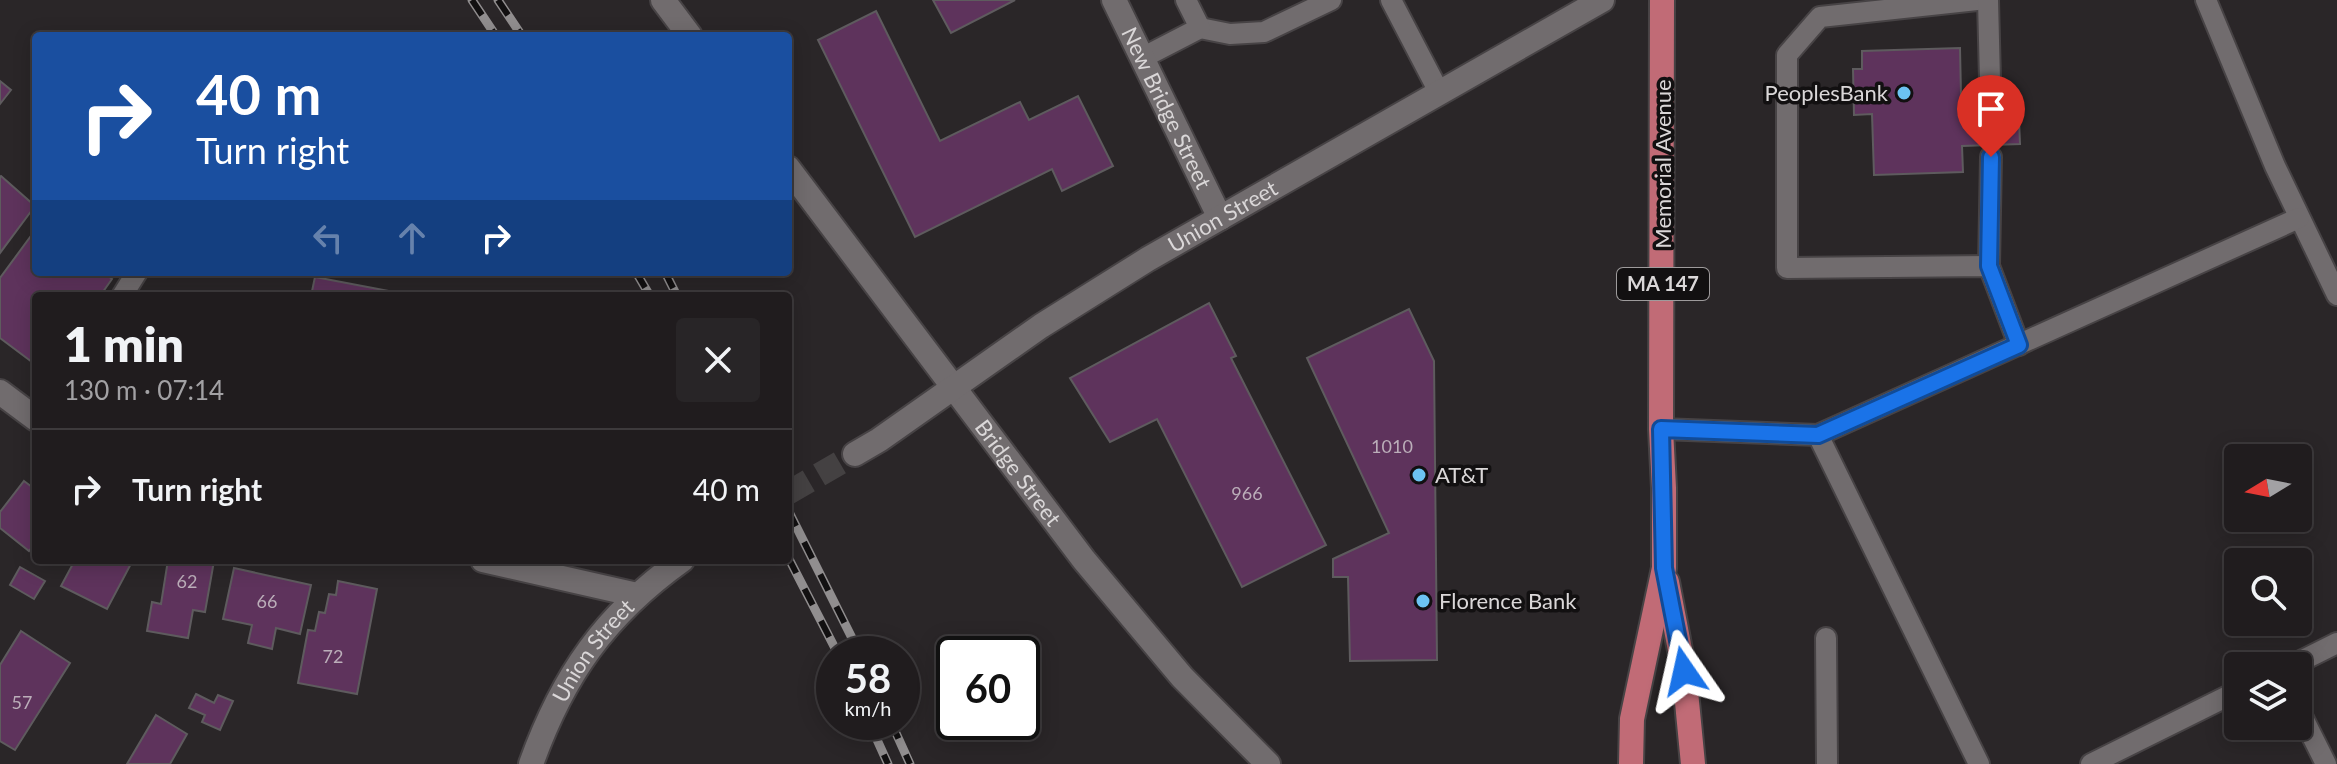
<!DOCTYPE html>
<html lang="en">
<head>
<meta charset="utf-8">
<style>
	:root { --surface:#201c1e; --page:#282527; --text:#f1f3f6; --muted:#a2a1a4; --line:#3d3a3c }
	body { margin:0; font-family:Lato,sans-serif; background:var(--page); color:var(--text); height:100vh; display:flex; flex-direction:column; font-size:30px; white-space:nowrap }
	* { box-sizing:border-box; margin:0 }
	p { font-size:26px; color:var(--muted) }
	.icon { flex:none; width:44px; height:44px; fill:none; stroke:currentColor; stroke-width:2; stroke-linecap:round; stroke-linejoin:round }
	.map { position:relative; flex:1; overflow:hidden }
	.details { position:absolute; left:32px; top:292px; width:760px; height:272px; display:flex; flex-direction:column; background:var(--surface); border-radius:8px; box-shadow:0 4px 20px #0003,0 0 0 2px var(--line) }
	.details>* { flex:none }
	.guide { position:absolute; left:32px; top:32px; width:760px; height:244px; border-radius:8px; box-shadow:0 4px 20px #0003,0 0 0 2px var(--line); background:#1a4fa0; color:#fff; overflow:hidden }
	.needle { width:52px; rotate:260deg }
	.tools { position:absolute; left:2224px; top:444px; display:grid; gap:16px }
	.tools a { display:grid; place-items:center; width:88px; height:88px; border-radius:8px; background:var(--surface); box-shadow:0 4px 20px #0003,0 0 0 2px var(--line); font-size:40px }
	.speed { position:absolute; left:816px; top:636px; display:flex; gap:16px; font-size:40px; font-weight:700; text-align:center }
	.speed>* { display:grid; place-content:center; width:104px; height:104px; border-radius:50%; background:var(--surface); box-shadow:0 4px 20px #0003,0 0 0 2px var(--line); line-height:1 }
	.speed small { font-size:20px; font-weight:400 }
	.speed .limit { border:4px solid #111; border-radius:12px; background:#fff; color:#111 }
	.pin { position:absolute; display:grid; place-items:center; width:68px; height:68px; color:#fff; margin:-82px -34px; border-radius:50% 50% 50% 0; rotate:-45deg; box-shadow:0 0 8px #0007 }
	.pin .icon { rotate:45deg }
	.me { position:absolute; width:88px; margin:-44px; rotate:349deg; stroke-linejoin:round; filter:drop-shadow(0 0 6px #0008) }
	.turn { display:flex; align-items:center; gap:28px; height:168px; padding:0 32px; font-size:36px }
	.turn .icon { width:104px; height:104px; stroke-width:2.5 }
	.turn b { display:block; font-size:56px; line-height:68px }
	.lanes { display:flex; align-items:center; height:76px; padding:0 32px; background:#0003; justify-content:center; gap:40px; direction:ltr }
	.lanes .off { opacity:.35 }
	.round { display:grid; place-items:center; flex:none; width:84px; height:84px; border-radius:8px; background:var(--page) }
	.summary { display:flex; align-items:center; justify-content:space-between; height:136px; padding:0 32px }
	h1 { font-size:48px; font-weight:800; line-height:60px }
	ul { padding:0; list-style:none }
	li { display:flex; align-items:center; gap:24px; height:120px; padding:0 32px; border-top:2px solid var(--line) }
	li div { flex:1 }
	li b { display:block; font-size:30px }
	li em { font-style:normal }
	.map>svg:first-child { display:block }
</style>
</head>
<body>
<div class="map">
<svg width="2337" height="764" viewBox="0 0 2337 764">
	<rect width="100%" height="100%" fill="#2a2628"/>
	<g fill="#5e335c" stroke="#5e5b5e" stroke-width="2">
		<polygon points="933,0 1015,0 951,33"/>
		<polygon points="876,11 940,141 1020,102 1029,120 1078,96 1113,166 1062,191 1052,169 915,237 818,40"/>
		<polygon points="1960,48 1961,95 2018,93 2020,144 1962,146 1963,172 1874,175 1872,114 1854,115 1853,69 1862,69 1862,51"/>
		<polygon points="0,81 11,90 0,104"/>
		<polygon points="1,176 35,206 0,253 0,177"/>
		<polygon points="36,229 36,272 103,272 112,279 100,296 36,296 36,365 0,338 0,278"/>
		<polygon points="315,277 415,296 311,296"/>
		<polygon points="1209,303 1236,356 1231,358 1326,545 1242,587 1157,419 1110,442 1070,378"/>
		<polygon points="1409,309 1434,361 1437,660 1350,661 1348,577 1333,577 1333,559 1389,533 1307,358"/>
		<polygon points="24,481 36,490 36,542 29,551 0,528 0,512"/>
		<polygon points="75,560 133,560 107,609 61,586"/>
		<polygon points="168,560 214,561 205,612 193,610 188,638 147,631 152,602 161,604"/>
		<polygon points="20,567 45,581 34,599 10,585"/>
		<polygon points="234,568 311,585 300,634 276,628 272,649 248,643 252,625 223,619"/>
		<polygon points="338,581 377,589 357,694 298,683 308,630 315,631 319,612 325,613 329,594 336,595"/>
		<polygon points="21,631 70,663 15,750 0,741 0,665"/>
		<polygon points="196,694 214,703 218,695 233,701 220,730 202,722 205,715 189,708"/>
		<polygon points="156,715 187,734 170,764 127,764"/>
	</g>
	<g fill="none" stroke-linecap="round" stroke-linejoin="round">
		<polyline stroke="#444142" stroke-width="24" stroke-dasharray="24 12" stroke-linecap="butt" points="788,493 855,454"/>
		<defs>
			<g id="lane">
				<polyline points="1391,0 1439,92"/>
				<polyline points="1977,0 1820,17 1787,55 1787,268 1989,266 2019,345"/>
				<polyline points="1988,0 1990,80"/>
				<polyline points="2206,0 2275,166 2337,295"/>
				<polyline points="1200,28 1230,34 1264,32 1331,0"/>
				<polyline points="1142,58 1200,28 1186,0"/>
				<polyline points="1989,266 1991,157"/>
				<polyline points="122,296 137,272"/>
				<polyline points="1661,429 1818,435 1979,764"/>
				<polyline points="1818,435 2299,218"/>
				<polyline points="1826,638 1827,764"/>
				<polyline points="2291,666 2337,643"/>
				<polyline points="2298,708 2326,764"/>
				<polyline points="2091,764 2238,691"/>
			</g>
			<g id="street">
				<polyline points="663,0 690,36"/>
				<path id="s1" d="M1114 0 1220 218"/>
				<path id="s2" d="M788 168 1084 560 1182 677 1268 764"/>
				<polyline points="0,392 36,419"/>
				<polyline points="483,560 637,595"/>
			</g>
			<g id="secondary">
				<path id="s3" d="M855 454 879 440 1041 326 1148 259 1602 0"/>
				<path id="s4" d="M531 764C563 675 605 615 682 560"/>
			</g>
			<g id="primary">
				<polyline points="1667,582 1684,671 1693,764"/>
				<polyline points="1631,764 1632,719 1664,568 1664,488 1661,429 1662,0"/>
			</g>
		</defs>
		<use href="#lane" stroke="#474345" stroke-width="24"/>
		<use href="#street" stroke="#474345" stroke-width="28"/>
		<use href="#secondary" stroke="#474345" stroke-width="28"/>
		<use href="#primary" stroke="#474345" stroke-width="28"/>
		<use href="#lane" stroke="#716c6e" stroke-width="20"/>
		<use href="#street" stroke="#716c6e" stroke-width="24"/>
		<use href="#secondary" stroke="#716c6e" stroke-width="24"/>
		<use href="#primary" stroke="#c16b76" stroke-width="24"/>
		<defs>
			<g id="rail">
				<polyline points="472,0 496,36"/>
				<polyline points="498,0 522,36"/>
				<polyline points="636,272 650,296"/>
				<polyline points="665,272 677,296"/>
				<polyline points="788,510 860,654"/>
				<polyline points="788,557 838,654"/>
				<polyline points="869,722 888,764"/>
				<polyline points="891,722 910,764"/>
			</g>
		</defs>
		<use href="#rail" stroke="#918e8f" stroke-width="9"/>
		<use href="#rail" stroke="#121011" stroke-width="6" stroke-dasharray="18" stroke-linecap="butt"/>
	</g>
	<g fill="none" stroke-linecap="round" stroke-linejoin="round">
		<defs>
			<polyline id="route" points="1684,671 1664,568 1661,429 1818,435 2019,345 1989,266 1991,157"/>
		</defs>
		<use href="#route" stroke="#114b97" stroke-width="20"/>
		<use href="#route" stroke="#1a73e8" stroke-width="14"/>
	</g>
	<g fill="#6cc3f2" stroke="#121011" stroke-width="3">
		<circle cx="1904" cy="93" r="8"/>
		<circle cx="1419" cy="475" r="8"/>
		<circle cx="1423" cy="601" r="8"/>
	</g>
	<g text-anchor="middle" stroke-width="7" stroke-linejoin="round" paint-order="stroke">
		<g font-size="18" fill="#bbaeb9">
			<text x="1392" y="453">1010</text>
			<text x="1247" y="500">966</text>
			<text x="187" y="588">62</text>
			<text x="267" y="608">66</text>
			<text x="333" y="663">72</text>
			<text x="22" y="709">57</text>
		</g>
		<rect fill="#121011" stroke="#9e9b9c" stroke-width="2" x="1617" y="268" width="92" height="32" rx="6"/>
		<g font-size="20" font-weight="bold" fill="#dad7d8">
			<text x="1663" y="291">MA 147</text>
		</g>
		<g font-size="22" fill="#dad7d8" stroke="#121011" text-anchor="start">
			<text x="1888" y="101" text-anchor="end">PeoplesBank</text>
			<text x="1435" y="483">AT&amp;T</text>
			<text x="1439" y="609">Florence Bank</text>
		</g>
		<g font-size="22" fill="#dad7d8" stroke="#121011">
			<text dy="8" stroke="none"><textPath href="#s1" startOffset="120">New Bridge Street</textPath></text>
			<text transform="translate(1663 164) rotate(-90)" y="8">Memorial Avenue</text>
			<text dy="8" stroke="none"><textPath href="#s3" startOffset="438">Union Street</textPath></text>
			<text dy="8" stroke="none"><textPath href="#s2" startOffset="382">Bridge Street</textPath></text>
			<text dy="8" stroke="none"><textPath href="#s4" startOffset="130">Union Street</textPath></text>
		</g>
	</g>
</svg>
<div class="tools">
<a><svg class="needle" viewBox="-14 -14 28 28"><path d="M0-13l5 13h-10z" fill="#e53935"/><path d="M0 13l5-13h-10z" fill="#a2a1a4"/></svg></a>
<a><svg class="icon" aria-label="search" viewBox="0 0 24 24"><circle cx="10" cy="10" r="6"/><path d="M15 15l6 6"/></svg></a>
<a><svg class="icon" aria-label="layers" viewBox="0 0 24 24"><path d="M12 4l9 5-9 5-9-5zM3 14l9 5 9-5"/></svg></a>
</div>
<div class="speed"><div>58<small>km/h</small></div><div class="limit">60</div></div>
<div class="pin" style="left:1991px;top:157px;background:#d93025"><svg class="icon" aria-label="arrive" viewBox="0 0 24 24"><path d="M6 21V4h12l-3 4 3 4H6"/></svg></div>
<svg class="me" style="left:1684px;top:671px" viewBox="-20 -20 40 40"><path d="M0-17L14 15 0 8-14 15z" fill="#1a73e8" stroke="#fff" stroke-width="4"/></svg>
<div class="guide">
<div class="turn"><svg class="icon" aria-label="right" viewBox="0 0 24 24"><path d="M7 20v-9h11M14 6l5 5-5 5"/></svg><div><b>40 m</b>Turn right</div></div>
<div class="lanes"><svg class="icon off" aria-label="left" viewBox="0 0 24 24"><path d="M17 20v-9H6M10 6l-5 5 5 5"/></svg><svg class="icon off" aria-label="ahead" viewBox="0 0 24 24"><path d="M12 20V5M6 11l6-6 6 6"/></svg><svg class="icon" aria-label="right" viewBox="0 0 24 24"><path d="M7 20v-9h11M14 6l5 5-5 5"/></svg></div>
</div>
<section class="details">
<div class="summary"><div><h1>1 min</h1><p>130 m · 07:14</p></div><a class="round"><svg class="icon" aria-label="close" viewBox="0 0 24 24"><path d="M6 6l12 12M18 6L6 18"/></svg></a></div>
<ul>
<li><svg class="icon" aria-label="right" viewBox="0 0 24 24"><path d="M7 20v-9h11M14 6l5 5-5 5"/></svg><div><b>Turn right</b></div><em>40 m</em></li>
</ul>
</section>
</div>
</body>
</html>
